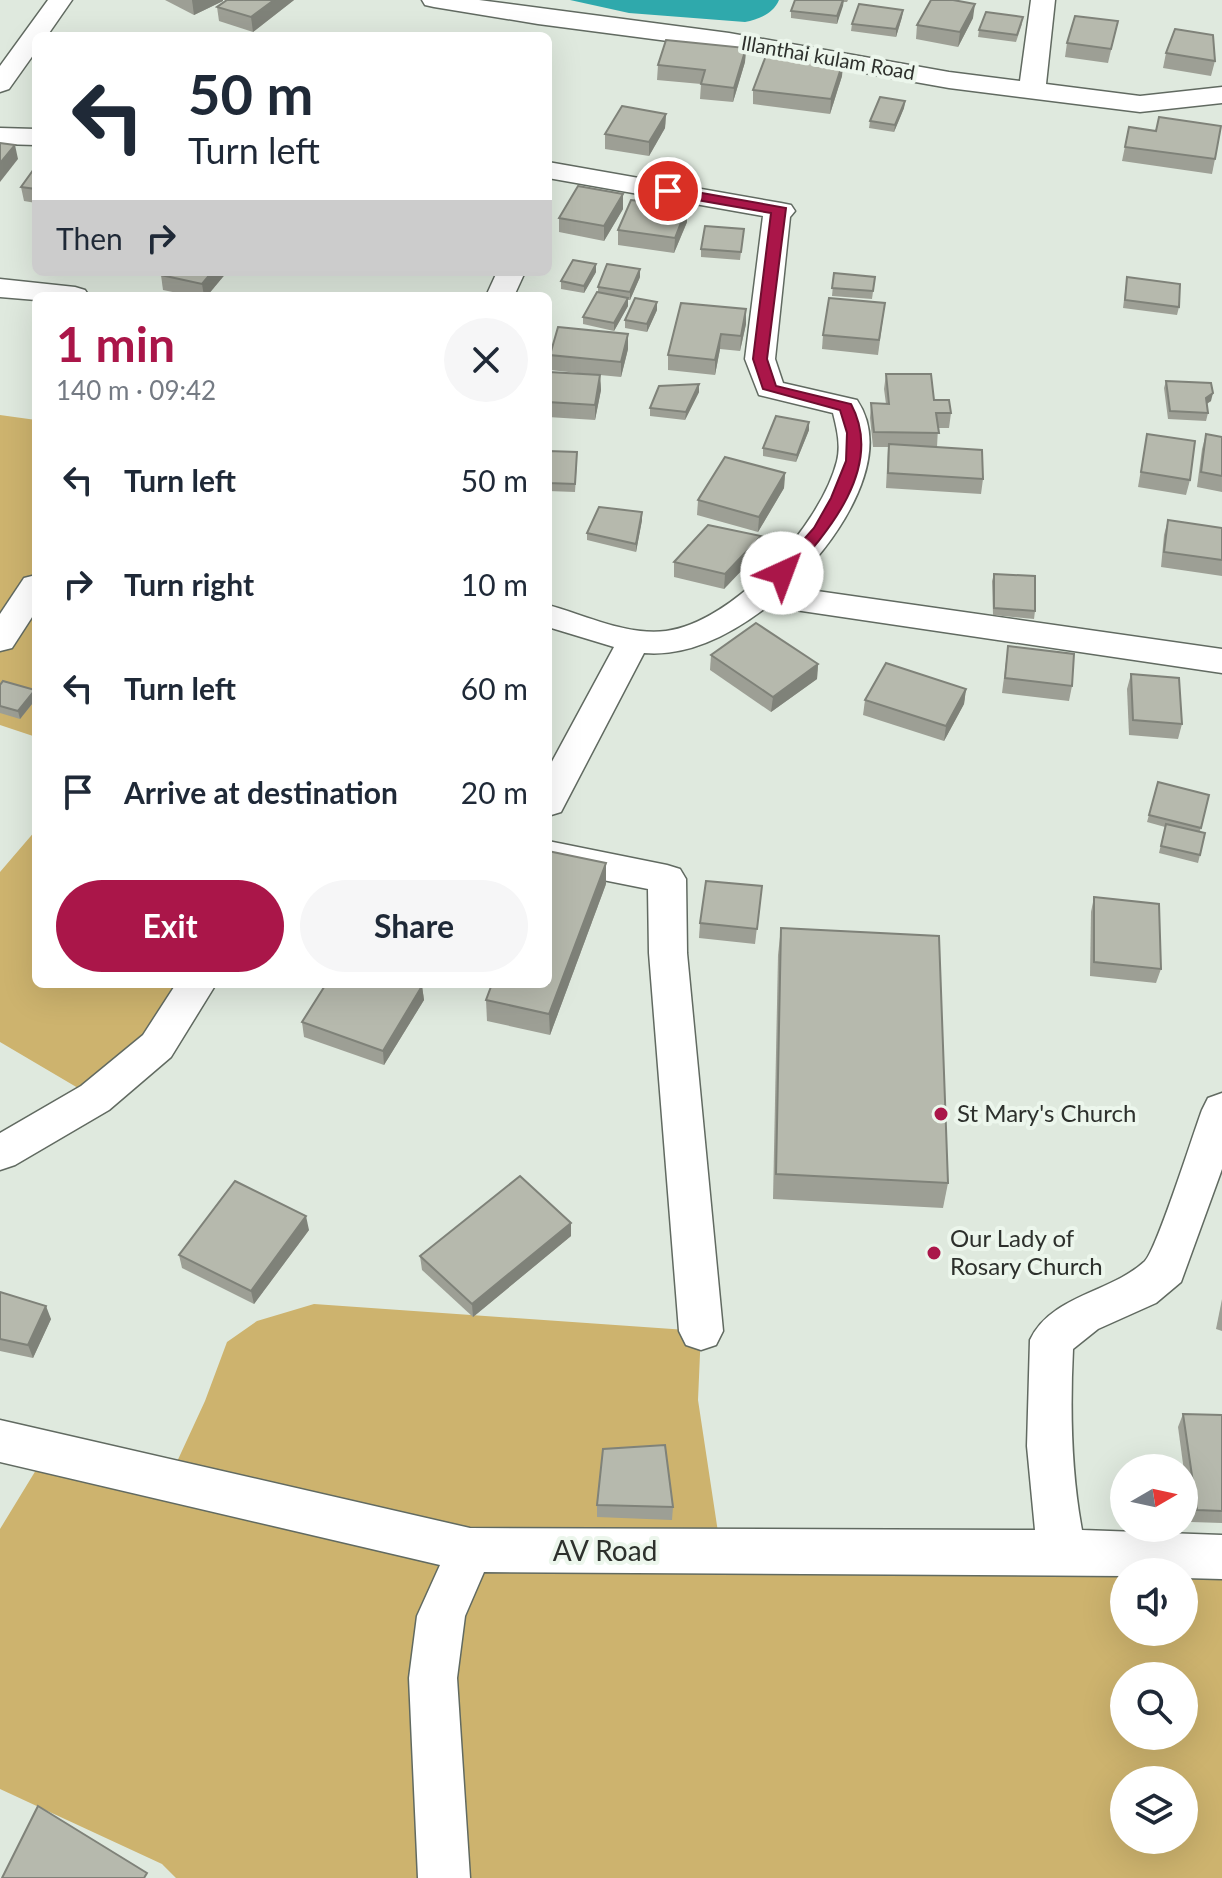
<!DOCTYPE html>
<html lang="en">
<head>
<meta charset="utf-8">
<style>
	:root { --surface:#fff; --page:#f6f6f7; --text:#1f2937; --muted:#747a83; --accent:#aa1649 }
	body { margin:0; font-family:Lato,sans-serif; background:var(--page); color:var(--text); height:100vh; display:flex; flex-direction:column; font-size:30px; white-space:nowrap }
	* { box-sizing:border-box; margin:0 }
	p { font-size:26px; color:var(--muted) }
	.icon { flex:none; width:44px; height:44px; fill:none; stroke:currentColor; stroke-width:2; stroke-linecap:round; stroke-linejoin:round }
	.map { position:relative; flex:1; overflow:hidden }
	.panel { position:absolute; left:32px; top:292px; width:520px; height:696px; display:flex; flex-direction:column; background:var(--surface); border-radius:12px; box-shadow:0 8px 32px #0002 }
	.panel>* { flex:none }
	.guide { position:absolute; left:32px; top:32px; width:520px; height:244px; border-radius:12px; box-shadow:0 8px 32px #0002; background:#fff; color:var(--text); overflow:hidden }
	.needle { width:52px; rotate:81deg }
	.controls { position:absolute; left:1110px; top:1454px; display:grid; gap:16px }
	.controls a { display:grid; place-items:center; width:88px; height:88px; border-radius:50%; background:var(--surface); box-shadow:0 8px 32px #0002; font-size:40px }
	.pin { position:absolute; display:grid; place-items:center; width:68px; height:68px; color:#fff; margin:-34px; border:4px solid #fff; border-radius:50%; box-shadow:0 2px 8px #0007 }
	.me { position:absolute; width:88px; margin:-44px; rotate:43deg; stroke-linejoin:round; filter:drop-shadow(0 0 6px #0008) }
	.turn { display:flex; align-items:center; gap:28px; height:168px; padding:0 24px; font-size:36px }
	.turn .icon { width:104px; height:104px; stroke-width:2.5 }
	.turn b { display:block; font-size:56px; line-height:68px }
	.then { display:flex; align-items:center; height:76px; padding:0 24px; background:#0003; gap:16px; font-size:30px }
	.round { display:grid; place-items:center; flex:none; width:84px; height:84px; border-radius:42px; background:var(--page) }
	.head { display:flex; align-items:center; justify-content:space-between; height:136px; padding:0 24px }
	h1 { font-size:48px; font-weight:700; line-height:60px; color:var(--accent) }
	.primary-button { display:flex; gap:16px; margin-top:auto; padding:16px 24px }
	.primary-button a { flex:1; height:92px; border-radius:48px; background:var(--accent); color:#fff; font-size:32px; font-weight:700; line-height:92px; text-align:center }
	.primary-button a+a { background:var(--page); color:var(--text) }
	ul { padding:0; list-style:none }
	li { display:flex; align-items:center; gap:24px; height:104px; padding:0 24px }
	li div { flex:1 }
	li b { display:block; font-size:30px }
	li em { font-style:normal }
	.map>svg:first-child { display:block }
</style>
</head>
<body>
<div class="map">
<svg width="1222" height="1878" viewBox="0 0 1222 1878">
	<rect width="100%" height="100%" fill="#dfe9de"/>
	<g fill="#cdb36e" fill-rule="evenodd">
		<polygon points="0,415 36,420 36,737 0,725"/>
		<polygon points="36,830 36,984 197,984 95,1098 0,1042 0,872"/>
		<path d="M314 1304 701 1331 698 1400 721 1552 1222 1557V1878H176L162 1864 0 1789V1529L47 1452 169 1479 205 1401 227 1342 257 1321ZM1124 1572H1184V1632H1124ZM1124 1676H1184V1736H1124ZM1124 1780H1184V1840H1124Z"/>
	</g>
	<path fill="#2fa9ac" d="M570 0H779C773 14 759 19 745 22L629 13Z"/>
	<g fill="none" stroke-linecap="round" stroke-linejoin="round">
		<defs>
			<g id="street">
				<polygon points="48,0 72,0 47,36 36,36 36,51 9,89 0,92 0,66"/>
				<polygon points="422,0 479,0 729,33 949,72 1020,81 1031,0 1055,0 1046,84 1140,96 1222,87 1222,103 1140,112 949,88 729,49 538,24 434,7 425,5"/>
				<polygon points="0,128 36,129 36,145 0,144"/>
				<path d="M548 162 781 203 791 205 795 211 790 217 775 359 783 383 857 400C897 459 832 548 789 587L1222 649V673L768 606C733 633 690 657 644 653L561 812 548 816V769L614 647 548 627V605C585 615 627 636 666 631 734 622 821 525 837 461 841 445 837 429 833 413L759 395 745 359 763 216 548 178Z"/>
				<polygon points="497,272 525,272 514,296 486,296"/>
				<polygon points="0,279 75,287 85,290 89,296 36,296 36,300 0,297"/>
				<polygon points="36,575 36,611 12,648 0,651 0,614 24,578"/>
				<polygon points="548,841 667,865 680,869 686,879 687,953 723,1331 716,1345 701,1350 686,1345 679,1331 649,953 648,889 548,869"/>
				<polygon points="176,984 216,984 171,1057 109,1110 15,1165 0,1170 0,1133 81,1086 143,1035"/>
				<path d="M1222 1093V1169L1181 1282 1156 1303 1098 1329 1073 1349C1070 1410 1071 1471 1082 1530L1222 1535V1579L1184 1578V1572H1124V1576L484 1572 465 1616 457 1678 470 1878H418L409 1678 417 1616 440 1565 0 1462V1420L470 1528 1035 1530 1027 1446 1030 1340C1051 1295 1111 1293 1145 1261 1157 1249 1193 1134 1202 1110L1208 1098Z"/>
			</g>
		</defs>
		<use href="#street" stroke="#616a61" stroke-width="3"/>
		<use href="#street" fill="#fff" fill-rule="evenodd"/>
	</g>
	<g fill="#9d9f95">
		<polygon points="165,0 223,0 223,1 194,15"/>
		<polygon points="227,0 294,0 253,32 219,21 217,7"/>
		<polygon points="795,0 848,0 847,2 843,2 837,24 791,18 791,11"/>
		<polygon points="903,10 902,17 896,37 851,31 852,24"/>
		<polygon points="973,18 958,47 916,39 917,25"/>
		<polygon points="1118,21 1108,63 1065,57 1067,43"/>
		<polygon points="1022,24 1016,42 978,37 979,30"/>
		<polygon points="746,48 745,62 733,102 700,99 701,84 657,80 658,65"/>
		<polygon points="1166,53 1215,61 1211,76 1163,68"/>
		<polygon points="843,62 842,76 830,114 753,104 753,90"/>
		<polygon points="905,101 904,108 894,132 869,128 870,121"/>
		<polygon points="666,114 665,128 649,156 605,149 605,134"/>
		<polygon points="1129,127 1215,159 1212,174 1122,161"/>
		<polygon points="36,166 36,203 24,201 21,187"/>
		<polygon points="623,209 604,241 559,232 559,218"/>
		<polygon points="687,222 674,253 618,245 618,230"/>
		<polygon points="744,229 740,260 701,257 701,249"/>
		<polygon points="163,272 227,272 207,296 192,296 163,290 161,275"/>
		<polygon points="596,272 584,293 561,289 561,281"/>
		<polygon points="834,273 875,277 872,299 832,296"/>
		<polygon points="640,277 630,300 628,300 628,306 614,331 583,324 583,317 598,292 598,287"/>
		<polygon points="1127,277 1179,307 1177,315 1123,308"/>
		<polygon points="885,303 878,355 822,349 823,335"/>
		<polygon points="746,309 746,324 740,351 720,349 715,375 668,370 668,355"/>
		<polygon points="657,310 647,332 625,328 625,320"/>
		<polygon points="628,349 621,377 600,375 601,390 595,420 548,417 548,378 596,375 550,370 550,355"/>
		<polygon points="886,374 934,400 951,413 949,428 938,428 937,447 983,479 981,494 886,488 888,447 873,447 870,418 871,403 886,404 884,389"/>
		<polygon points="1166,381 1211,401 1207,404 1208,413 1206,421 1168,419 1164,388"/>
		<polygon points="699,384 699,392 685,420 650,416 650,408"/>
		<polygon points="809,422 809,430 796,462 763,456 763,448"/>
		<polygon points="1147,434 1190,480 1186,495 1138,487"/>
		<polygon points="1206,434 1222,437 1222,492 1197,487 1202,449"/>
		<polygon points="548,451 577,460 575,492 548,491"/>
		<polygon points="785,473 784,488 758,532 697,515 698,500"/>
		<polygon points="642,512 642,520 636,552 587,540 587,533"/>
		<polygon points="1168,520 1222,528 1222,576 1161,567 1164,535"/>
		<polygon points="760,551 724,589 674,577 674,562"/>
		<polygon points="994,574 1035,611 1034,619 993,615 992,581"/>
		<polygon points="1008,646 1072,686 1069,701 1002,693"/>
		<polygon points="711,655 818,664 817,679 771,712 710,670"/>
		<polygon points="1131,674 1182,724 1178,739 1129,735 1127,689"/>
		<polygon points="0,685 36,693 36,699 20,719 0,713"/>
		<polygon points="966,689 964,704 944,741 863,715 865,700"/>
		<polygon points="1158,782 1209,795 1200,831 1200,855 1198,863 1159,853 1165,827 1147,822"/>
		<polygon points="606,884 550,1035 487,1021 486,1000"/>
		<polygon points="762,886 755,944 699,938 700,923"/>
		<polygon points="1094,897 1161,969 1156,983 1090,976 1091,912"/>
		<polygon points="781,928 948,1183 943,1208 773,1199 778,955"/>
		<polygon points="422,986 424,1000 384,1065 304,1037 302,1022"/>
		<polygon points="571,1223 571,1236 473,1317 422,1270 420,1256"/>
		<polygon points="309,1230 254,1304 182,1268 179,1255"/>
		<polygon points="0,1292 51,1319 33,1358 0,1351"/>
		<polygon points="1222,1299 1222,1331 1216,1329"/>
		<polygon points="1183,1414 1222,1415 1222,1523 1191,1522 1178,1427"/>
		<polygon points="597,1505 673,1507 672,1520 597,1517"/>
	</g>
	<g fill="#7f8279">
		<polygon points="192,0 223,0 223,1 194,15"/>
		<polygon points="274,0 294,0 253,32 251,17"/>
		<polygon points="844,0 843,6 837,24 837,16"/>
		<polygon points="975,4 973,18 958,47 960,32"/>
		<polygon points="903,10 902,17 896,37 896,29"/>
		<polygon points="746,48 745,62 733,102 734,88"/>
		<polygon points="843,62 842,76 830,114 831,99"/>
		<polygon points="905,101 904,108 894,132 895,125"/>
		<polygon points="666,114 665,128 649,156 649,142"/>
		<polygon points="15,145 18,159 0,182 0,163"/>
		<polygon points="623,194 623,209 604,241 604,226"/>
		<polygon points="687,207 687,222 674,253 675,238"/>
		<polygon points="596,264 596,272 584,293 584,286"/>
		<polygon points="640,269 640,277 630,300 630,292"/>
		<polygon points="212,272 227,272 207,296 204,296 202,284"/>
		<polygon points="628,298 628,306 614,331 614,323"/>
		<polygon points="657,302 657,310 647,332 647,324"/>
		<polygon points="746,309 746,324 740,351 741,336"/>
		<polygon points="628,334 628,349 621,377 621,362"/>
		<polygon points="721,334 720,349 715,375 715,360"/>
		<polygon points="600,375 601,390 595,420 595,405"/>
		<polygon points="699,384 699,392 685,420 686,412"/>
		<polygon points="1213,393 1211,401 1204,405 1206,398"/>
		<polygon points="809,422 809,430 796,462 797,455"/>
		<polygon points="785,473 784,488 758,532 759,517"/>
		<polygon points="642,512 642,520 636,552 636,544"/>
		<polygon points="550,533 551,548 548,552 548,537"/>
		<polygon points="761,536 760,551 724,589 725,574"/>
		<polygon points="818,664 817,679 771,712 773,697"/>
		<polygon points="966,689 964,704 944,741 946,726"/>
		<polygon points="35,690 36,699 20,719 18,711"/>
		<polygon points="606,863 606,884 550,1035 549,1014"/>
		<polygon points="422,986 424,1000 384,1065 383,1051"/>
		<polygon points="306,1216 309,1230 254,1304 251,1291"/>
		<polygon points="571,1223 571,1236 473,1317 472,1304"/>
		<polygon points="46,1306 51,1319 33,1358 28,1345"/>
	</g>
	<g fill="#b6b9ad" stroke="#7f8279" stroke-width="2">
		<polygon points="227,0 274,0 251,17 217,7"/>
		<polygon points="795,0 843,0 837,16 791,11"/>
		<polygon points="931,0 953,0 975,4 960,32 917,25"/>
		<polygon points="859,4 903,10 896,29 852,24"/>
		<polygon points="986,12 1023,17 1017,35 979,30"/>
		<polygon points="1075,16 1118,21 1111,49 1067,43"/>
		<polygon points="1175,29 1213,35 1215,61 1166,53"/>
		<polygon points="666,40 746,48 734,88 701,84 705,70 658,65"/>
		<polygon points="767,53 843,62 831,99 753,90"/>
		<polygon points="880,97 905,101 895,125 870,121"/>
		<polygon points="622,106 666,114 649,142 605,134"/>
		<polygon points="1159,117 1221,126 1215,159 1125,147 1129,127 1156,131"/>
		<polygon points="0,143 15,145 0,163"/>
		<polygon points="36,166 36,189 21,187"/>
		<polygon points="578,186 623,194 604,226 559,218"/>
		<polygon points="631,200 687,207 675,238 618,230"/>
		<polygon points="705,226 744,229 741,252 701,249"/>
		<polygon points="573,260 596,264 584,286 561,281"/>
		<polygon points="607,264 640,269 630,292 598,287"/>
		<polygon points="163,272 212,272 202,284 161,275"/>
		<polygon points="834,273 875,277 873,291 832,288"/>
		<polygon points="1127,277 1180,284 1179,307 1125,300"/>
		<polygon points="597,292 628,298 614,323 583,317"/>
		<polygon points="635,298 657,302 647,324 625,320"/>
		<polygon points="829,298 885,303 879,340 823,335"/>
		<polygon points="681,303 746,309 741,336 721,334 715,360 668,355"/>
		<polygon points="558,327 628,334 621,362 550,355"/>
		<polygon points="549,372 600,375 595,405 548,402 548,378"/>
		<polygon points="886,374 931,374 934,400 949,400 951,413 936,413 939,433 874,432 871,403 889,404"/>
		<polygon points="1166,381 1211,383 1213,393 1206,398 1208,413 1170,411"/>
		<polygon points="699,384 686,412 650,408 659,386"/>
		<polygon points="776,416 809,422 797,455 763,448"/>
		<polygon points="1147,434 1195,441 1190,480 1141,472"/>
		<polygon points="1206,434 1222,437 1222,476 1201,472"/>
		<polygon points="889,444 982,450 983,479 888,473"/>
		<polygon points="548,451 577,452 575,484 548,483"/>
		<polygon points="725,457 785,473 759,517 698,500"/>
		<polygon points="599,507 642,512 636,544 587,533"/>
		<polygon points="1168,520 1222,528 1222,560 1164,552"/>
		<polygon points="708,525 761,536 725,574 674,562"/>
		<polygon points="994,574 1035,576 1035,611 994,608"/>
		<polygon points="756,623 818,664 773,697 711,655"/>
		<polygon points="1008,646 1074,654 1072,686 1005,678"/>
		<polygon points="886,663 966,689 946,726 865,700"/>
		<polygon points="1131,674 1179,678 1182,724 1133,720"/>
		<polygon points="3,681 35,690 18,711 0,706 0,685"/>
		<polygon points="1158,782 1209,795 1201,828 1149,815"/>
		<polygon points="1166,824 1205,833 1200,855 1161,846"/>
		<polygon points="548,851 606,863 549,1014 486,1000 492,984 548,984"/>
		<polygon points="706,881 762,886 757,929 700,923"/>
		<polygon points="1094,897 1159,904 1161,969 1094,962"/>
		<polygon points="781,928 939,936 948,1183 776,1174"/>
		<polygon points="326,984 418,984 422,986 383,1051 302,1022"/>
		<polygon points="520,1176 571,1223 472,1304 420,1256"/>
		<polygon points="235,1181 306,1216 251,1291 179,1255"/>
		<polygon points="0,1292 46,1306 28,1345 0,1339"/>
		<polygon points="1183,1414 1222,1415 1222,1511 1197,1510"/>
		<polygon points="665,1445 673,1507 597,1505 603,1449"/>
		<polygon points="38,1806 147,1873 144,1878 2,1878"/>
	</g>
	<path fill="#aa1649" stroke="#6e0e2f" stroke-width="2" d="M668 187 786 208 767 359 776 386 851 404C885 467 828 533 787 577L782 578 774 573 814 528 831 498 846 461 847 433 840 410 763 389 753 359 771 213 663 194 661 191Z"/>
	<g fill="#aa1649" stroke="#ecf6ec" stroke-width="3">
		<circle cx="941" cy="1114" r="8"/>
		<circle cx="934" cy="1253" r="8"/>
	</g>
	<g text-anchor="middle" stroke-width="8" stroke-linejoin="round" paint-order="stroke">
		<g font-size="20" fill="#2d302c" stroke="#ecf6ec">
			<text transform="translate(828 58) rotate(10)" y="7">Illanthai kulam Road</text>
		</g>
		<g font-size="24" fill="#2d302c" stroke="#ecf6ec" text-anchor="start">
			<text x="957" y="1122">St Mary's Church</text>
			<text x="950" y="1247">Our Lady of<tspan x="950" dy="28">Rosary Church</tspan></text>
		</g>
		<g font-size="28" fill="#2d302c" stroke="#ecf6ec">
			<text x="605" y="1561">AV Road</text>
		</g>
	</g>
</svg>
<div class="controls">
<a><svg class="needle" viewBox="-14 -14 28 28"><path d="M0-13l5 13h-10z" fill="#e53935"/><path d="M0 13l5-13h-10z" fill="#747a83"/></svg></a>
<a><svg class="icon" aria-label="sound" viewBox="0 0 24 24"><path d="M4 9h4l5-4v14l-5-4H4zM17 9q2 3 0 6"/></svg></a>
<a><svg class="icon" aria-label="search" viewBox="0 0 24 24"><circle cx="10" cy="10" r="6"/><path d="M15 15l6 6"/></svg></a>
<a><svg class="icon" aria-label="layers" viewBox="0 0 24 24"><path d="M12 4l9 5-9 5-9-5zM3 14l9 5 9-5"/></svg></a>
</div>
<div class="pin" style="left:668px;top:191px;background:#d93025"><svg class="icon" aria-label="arrive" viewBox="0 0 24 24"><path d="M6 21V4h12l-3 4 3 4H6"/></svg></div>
<svg class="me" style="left:782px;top:573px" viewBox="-20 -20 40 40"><circle r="19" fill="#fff"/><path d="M0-13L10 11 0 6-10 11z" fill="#aa1649"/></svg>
<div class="guide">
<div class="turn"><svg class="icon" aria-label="left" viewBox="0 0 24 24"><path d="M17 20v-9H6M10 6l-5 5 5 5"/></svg><div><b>50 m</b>Turn left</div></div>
<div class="then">Then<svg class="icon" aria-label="right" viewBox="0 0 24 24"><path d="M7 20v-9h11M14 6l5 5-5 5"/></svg></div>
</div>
<section class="panel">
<div class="head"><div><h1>1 min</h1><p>140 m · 09:42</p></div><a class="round"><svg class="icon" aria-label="close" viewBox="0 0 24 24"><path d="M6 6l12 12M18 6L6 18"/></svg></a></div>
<ul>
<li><svg class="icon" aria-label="left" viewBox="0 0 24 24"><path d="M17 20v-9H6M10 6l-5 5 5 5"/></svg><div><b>Turn left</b></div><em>50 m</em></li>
<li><svg class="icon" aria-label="right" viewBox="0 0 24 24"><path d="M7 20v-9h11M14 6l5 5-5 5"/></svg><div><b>Turn right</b></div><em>10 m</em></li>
<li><svg class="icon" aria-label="left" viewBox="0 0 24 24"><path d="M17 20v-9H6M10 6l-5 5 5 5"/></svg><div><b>Turn left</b></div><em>60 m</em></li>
<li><svg class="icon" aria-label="arrive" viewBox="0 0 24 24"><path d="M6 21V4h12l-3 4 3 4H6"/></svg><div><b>Arrive at destination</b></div><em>20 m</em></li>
</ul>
<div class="primary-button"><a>Exit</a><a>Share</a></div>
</section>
</div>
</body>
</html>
